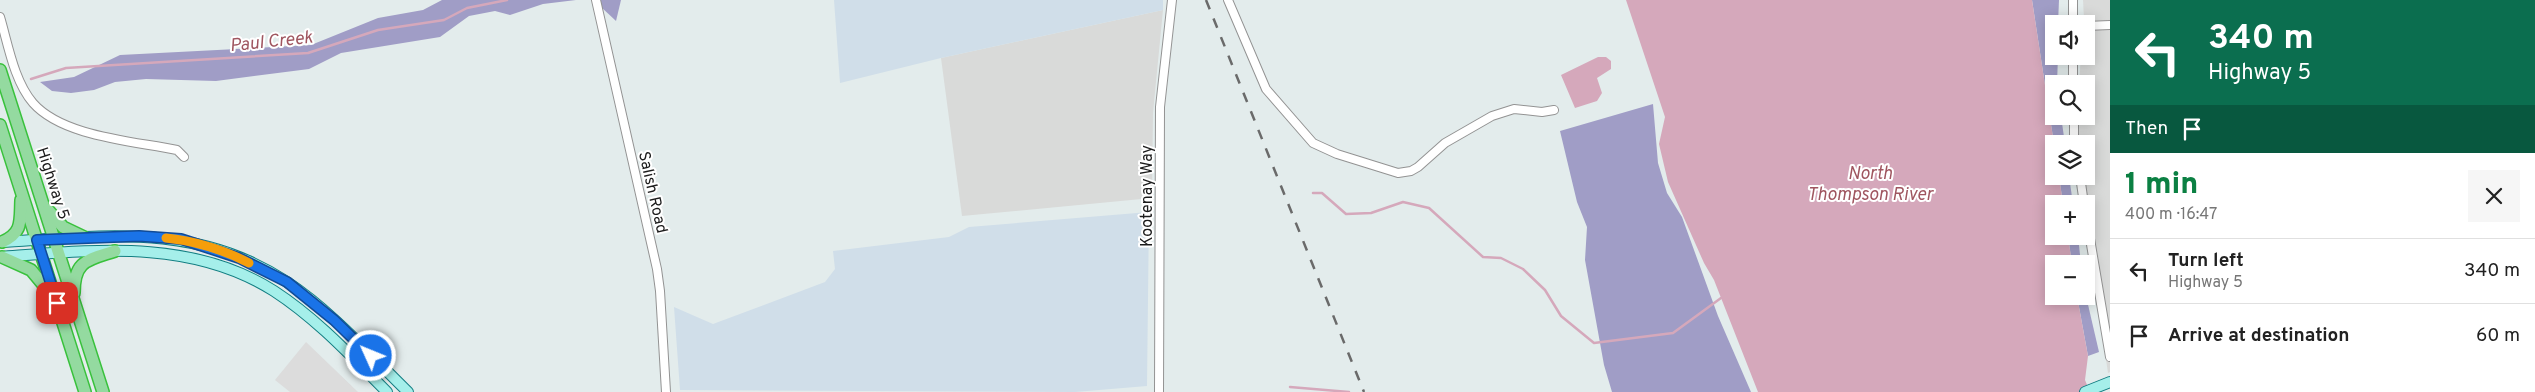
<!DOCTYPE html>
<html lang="en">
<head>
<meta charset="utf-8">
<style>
	:root { --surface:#fff; --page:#f6f6f6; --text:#222; --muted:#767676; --line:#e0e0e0; --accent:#0b8043 }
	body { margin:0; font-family:Overpass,sans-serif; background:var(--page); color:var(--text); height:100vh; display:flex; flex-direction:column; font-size:19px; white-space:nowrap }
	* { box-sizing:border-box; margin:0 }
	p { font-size:16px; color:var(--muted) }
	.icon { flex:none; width:28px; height:28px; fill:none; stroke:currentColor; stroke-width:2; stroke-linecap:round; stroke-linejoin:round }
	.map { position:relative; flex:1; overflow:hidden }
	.details { display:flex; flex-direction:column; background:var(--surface); width:425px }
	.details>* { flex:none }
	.hud { background:#0b6e4f; color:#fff; overflow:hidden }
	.fabs { position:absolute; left:2045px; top:15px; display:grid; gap:10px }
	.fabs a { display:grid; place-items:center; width:50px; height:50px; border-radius:0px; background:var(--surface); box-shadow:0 2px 12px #0003; font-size:25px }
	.pin { position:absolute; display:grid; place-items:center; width:42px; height:42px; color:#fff; margin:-21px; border-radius:10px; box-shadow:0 2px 8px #0006 }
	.me { position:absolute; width:55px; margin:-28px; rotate:314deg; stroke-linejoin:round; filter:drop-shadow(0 0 4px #0008) }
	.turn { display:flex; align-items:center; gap:18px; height:105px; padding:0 15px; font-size:22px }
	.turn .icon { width:65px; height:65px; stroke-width:2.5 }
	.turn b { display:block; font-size:35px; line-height:42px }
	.then { display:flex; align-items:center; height:48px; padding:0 15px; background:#0003; gap:10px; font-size:19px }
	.round { display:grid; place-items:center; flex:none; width:52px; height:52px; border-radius:0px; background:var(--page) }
	.summary { display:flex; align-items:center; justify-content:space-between; height:85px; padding:0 15px }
	h1 { font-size:30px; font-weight:800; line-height:38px; color:var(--accent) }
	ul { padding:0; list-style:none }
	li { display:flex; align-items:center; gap:15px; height:65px; padding:0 15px; border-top:1px solid var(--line) }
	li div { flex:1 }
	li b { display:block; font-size:19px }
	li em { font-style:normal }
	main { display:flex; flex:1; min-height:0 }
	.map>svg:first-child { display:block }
</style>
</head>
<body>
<main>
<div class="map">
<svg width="2110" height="392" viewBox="0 0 2110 392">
	<rect width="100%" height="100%" fill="#e3ecec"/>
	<g fill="#d9dad9">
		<polygon points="2083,0 2110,0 2110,372 2108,373 2086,223 2086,204 2079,176 2086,176 2086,144 2074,144 2076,116 2086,116 2086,84 2079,84 2081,56 2086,56"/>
		<polygon points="1163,10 1153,113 1152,198 962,216 941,58"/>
	</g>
	<g fill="#d0dee9">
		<polygon points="834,0 1163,0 1163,10 941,58 840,83"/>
		<polygon points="1149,212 1147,386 1075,392 680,390 674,307 713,324 825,282 835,269 833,251 949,237 969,227"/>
	</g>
	<g fill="#a09dc6">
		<polygon points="442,0 576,0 543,4 510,15 495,11 469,16 440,37 341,53 309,69 216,81 146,79 115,82 94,90 71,93 52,91 40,82 74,77 120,55 311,45 378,18 423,10"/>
		<polygon points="599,0 621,0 616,21 600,6"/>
		<polygon points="2032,0 2059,0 2058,24 2054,24 2054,56 2058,56 2057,84 2054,84 2054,116 2061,116 2065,144 2054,144"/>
		<polygon points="1653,104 1658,163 1667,193 1682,217 1718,316 1751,392 1612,392 1604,365 1585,260 1587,227 1577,202 1560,131"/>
		<polygon points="2059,176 2069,176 2073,204 2063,204"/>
		<polygon points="2068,236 2078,236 2081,264 2072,264"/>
		<polygon points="2077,296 2086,296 2099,352 2088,356"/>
	</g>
	<polygon fill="#dcdcdc" points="306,342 358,392 290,392 275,380"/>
	<g fill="#d5a8bb">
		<polygon points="1626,0 2032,0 2054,144 2054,176 2059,176 2063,204 2054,204 2054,236 2068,236 2072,264 2054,264 2054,296 2077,296 2088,356 2085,380 2090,392 1758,392 1714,280 1704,263 1668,182 1659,144 1665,117"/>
		<polygon points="1598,57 1606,57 1611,61 1611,69 1597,78 1602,93 1597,101 1575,108 1561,75"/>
	</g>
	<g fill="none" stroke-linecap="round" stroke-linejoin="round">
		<g stroke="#d5a8bb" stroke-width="2.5">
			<polyline points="31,79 66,68 308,53 378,30 444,20 467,8 507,0"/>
			<polyline points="1313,193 1322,193 1346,214 1371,213 1403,202 1429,208 1483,257 1501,258 1523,269 1545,290 1561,316 1594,343 1673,333 1721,298"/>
			<polyline points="1290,387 1349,392"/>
		</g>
		<defs>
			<g id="minor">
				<polyline points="596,0 657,269 660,291 666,392"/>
				<polyline points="1228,0 1266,89 1313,143 1337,154 1398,173 1411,171 1418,167 1445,143 1492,116 1514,109 1542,112 1554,110"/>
				<path d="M0 17C8 44 14 81 33 103 63 137 134 141 177 150L184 157"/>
				<polyline points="2073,24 2073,0"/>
				<polyline points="2086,26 2110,25"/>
				<polyline points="2073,56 2073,84"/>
				<polyline points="2074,116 2074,144"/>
				<polyline points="2080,176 2084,204"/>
				<polyline points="2086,215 2110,357"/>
				<polyline points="1159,392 1160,107 1172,0"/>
			</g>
			<g id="major">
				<path d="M1 242C103 236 196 222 287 282 332 312 370 355 408 392"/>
				<path d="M0 257C93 250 191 238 274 291 317 319 351 356 387 392"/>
				<polyline points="2085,392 2110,382"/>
			</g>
			<g id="highway">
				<polyline points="0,70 103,392"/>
				<polyline points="0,125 85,392"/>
				<polyline points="48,210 63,227 84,237"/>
				<path d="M2 242C23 233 20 221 21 200"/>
				<polyline points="2,257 31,270 51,294"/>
				<path d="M74 293C74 260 88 260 115 251"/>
			</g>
		</defs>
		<use href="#minor" stroke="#939393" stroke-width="10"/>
		<use href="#major" stroke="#127e82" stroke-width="12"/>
		<use href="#highway" stroke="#39c13c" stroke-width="14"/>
		<use href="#minor" stroke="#fff" stroke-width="8"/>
		<use href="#major" stroke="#a5efea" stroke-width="10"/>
		<use href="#highway" stroke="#94daa0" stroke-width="11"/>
		<polyline stroke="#6a6a6a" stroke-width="2.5" stroke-dasharray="10 10" stroke-linecap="butt" points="1206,0 1364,392"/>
	</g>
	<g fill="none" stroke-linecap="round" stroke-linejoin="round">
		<defs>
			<polyline id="route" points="57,303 37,240 139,236 181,239 239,258 287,282 334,320 371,356"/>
		</defs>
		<use href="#route" stroke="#114b97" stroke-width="12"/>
		<use href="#route" stroke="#1a73e8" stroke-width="9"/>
		<path stroke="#f59e0b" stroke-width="9" d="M166 238C194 241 224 250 249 263"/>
	</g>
	<g text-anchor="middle" stroke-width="4" stroke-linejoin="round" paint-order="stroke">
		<g font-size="16" fill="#1c1c1c" stroke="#fff">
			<text transform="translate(54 183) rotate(72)" y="6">Highway 5</text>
			<text transform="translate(654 192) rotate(77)" y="6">Salish Road</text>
			<text transform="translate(1146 196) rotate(-90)" y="6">Kootenay Way</text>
		</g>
		<g font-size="18" font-style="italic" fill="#9f555f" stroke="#fff">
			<text transform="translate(271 41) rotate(-6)" y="6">Paul Creek</text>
			<text x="1870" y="179">North<tspan x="1870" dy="21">Thompson River</tspan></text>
		</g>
	</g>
</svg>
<div class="fabs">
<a><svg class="icon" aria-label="sound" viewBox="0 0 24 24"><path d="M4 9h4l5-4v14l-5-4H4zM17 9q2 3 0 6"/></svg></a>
<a><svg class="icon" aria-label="search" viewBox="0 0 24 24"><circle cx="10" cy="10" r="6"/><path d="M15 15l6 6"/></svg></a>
<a><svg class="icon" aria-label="layers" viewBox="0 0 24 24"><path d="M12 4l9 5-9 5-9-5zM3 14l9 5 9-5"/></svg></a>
<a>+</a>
<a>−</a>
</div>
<div class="pin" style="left:57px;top:303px;background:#d93025"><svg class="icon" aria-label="arrive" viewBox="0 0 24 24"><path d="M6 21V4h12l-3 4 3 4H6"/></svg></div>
<svg class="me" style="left:371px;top:356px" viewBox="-20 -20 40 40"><circle r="17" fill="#1a73e8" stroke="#fff" stroke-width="3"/><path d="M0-11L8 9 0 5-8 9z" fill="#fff"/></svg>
</div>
<section class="details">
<div class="hud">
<div class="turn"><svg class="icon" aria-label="left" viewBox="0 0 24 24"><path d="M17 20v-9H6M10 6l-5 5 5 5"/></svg><div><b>340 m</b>Highway 5</div></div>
<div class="then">Then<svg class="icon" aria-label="arrive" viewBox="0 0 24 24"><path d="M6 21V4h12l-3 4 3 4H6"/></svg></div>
</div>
<div class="summary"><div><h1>1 min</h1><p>400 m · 16:47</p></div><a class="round"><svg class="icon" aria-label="close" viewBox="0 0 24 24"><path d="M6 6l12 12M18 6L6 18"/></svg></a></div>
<ul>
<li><svg class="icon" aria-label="left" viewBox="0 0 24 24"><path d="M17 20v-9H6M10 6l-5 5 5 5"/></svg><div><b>Turn left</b><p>Highway 5</p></div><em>340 m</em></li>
<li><svg class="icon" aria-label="arrive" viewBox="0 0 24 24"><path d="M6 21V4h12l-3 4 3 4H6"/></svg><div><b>Arrive at destination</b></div><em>60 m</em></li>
</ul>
</section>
</main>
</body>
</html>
